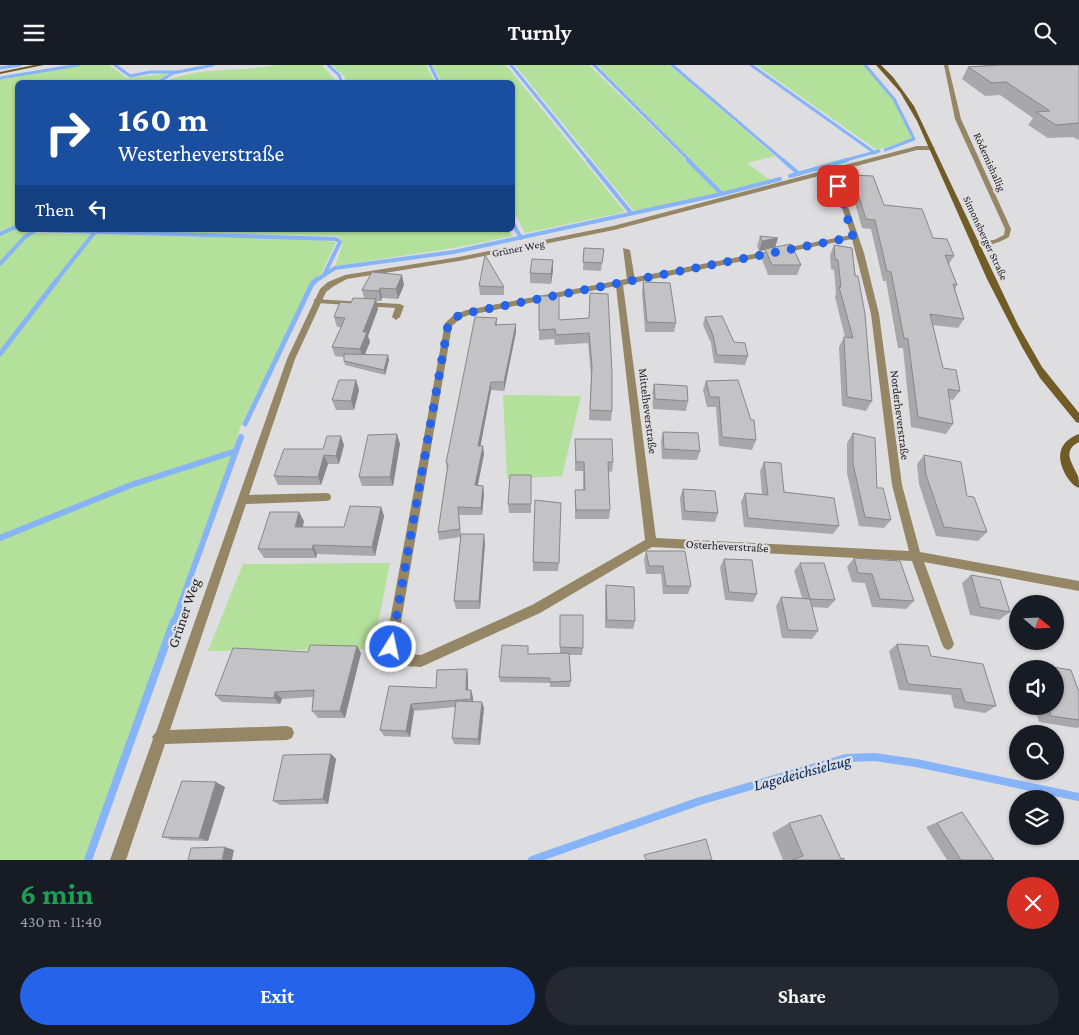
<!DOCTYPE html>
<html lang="en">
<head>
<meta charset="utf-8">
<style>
	:root { --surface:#171b24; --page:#242831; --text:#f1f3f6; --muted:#9ea1a6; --accent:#2563eb }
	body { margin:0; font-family:"Crimson Pro",serif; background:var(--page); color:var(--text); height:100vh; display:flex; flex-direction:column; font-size:19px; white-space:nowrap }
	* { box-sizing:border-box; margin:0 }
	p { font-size:16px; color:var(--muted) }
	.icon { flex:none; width:28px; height:28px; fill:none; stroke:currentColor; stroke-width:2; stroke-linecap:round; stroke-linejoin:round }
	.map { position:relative; height:795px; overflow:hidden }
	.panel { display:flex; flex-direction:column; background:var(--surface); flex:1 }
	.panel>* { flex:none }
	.hud { position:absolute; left:15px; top:15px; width:500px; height:152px; border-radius:8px; box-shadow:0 1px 4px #0004; background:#1a4fa0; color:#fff; overflow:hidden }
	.needle { width:32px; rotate:109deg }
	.buttons { position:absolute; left:1009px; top:530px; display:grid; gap:10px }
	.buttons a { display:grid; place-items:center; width:55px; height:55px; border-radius:50%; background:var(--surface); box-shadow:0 1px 4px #0004; font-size:25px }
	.pin { position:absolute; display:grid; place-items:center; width:42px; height:42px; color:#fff; margin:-21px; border-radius:10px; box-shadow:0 2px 8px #0006 }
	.me { position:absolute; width:55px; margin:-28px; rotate:10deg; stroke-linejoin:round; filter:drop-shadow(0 0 4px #0008) }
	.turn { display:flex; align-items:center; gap:18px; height:105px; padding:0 20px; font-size:22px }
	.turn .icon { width:65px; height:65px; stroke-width:2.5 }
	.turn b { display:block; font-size:35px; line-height:42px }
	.then { display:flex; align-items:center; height:48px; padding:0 20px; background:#0003; gap:10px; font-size:19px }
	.round { display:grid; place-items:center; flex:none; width:52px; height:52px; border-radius:26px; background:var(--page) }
	.head { display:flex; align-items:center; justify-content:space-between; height:85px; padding:0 20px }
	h1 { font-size:30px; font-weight:700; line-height:38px; color:#1e9e55 }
	.button { display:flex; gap:10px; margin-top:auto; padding:10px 20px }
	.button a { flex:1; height:58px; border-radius:30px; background:var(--accent); color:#fff; font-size:20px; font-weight:700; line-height:58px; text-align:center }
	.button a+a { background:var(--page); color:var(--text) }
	header { display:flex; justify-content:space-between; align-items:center; height:65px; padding:0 20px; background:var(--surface); font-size:22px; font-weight:700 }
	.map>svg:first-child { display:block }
</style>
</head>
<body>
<header><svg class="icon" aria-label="menu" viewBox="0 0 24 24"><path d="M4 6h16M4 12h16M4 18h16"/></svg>Turnly<svg class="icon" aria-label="search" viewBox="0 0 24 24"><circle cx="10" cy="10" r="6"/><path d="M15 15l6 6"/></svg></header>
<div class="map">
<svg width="1079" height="795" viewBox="0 0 1079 795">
	<rect width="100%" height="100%" fill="#dedee1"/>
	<g fill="#b3e09a">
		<polygon points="83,0 109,0 127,13 170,8 154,17 18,18 17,160 0,166 0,14"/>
		<path d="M276 0H322L337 17H164C201 0 236 8 276 0Z"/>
		<polygon points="332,0 426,0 435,17 346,17 344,11"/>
		<polygon points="432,0 506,0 625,147 525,168 513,145 512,18 442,17"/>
		<polygon points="515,0 589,0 720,128 634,146"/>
		<polygon points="597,0 669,0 775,91 747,98 770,115 724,128"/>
		<polygon points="756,0 863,0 892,32 912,74 877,85"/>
		<polygon points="17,163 18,165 33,165 34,168 306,174 336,177 321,209 311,218 240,363 229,398 84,795 0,795 0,171"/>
		<polygon points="50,165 509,165 512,171 454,183 335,201 343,178 338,171"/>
		<polygon points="503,330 581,331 562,411 507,414"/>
		<polygon points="390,498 373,584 208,586 243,499"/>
	</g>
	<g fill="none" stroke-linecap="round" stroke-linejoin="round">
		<g stroke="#87b3f8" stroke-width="3">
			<polyline points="115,0 130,11 150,7 178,7"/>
			<polyline points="328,0 339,10 342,18"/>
			<polyline points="430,0 439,18"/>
			<polyline points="511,0 589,96"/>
			<polyline points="594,0 690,96"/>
			<polyline points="672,0 784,96"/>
			<polyline points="751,0 875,88"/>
			<polyline points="865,0 894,34 914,74 885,85"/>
			<polyline points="0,3 20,0"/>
			<polyline points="0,13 78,0"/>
			<polyline points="157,18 173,8 213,0"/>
			<polyline points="842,96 879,86"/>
		</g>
		<g stroke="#87b3f8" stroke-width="4">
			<polyline points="588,95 631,148"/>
			<polyline points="688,95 722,129"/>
			<polyline points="783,95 799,109"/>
			<polyline points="790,111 847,95"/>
			<polyline points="512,157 521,173"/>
			<polyline points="34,165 336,174 340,177 325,208"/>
			<polyline points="0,169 18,161"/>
			<polyline points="0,199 25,172 34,166"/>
			<polyline points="56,216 94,168"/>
			<polyline points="315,216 335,203 454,187 722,129 780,114"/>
		</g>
		<g stroke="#87b3f8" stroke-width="5">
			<polyline points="0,289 57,215"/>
			<polyline points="245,359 312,219 316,215"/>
		</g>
		<g stroke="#87b3f8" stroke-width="6">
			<polyline points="0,473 131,420 236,386"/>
			<polyline points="174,557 241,372"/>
		</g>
		<g stroke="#87b3f8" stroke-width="8">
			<polyline points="88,795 174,556"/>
			<polyline points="532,795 700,736 846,693 874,692 916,698 1079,732"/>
		</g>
		<g fill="#958665" fill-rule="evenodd">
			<polygon points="623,183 630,185 635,215 634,217 628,217 627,215"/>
			<polygon points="314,234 400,239 404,241 400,252 396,255 392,252 395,243 317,238 314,238"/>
		</g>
		<g fill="#958665" fill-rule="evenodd">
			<path d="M944 0H948L961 54 1011 164 1009 172C999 178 983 184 972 178L976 176 994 175 1004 170 1005 164 955 54Z"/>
			<polygon points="917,81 932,81 935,83 932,85 917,85 614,165 459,196 347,214 334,221 326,227 295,294 249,430 326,428 330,429 331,432 330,435 326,436 246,439 170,665 287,661 292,663 294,668 292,673 287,675 165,679 126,795 110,795 153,674 152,672 156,667 287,294 320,224 328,217 345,210 459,192 613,161"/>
			<path d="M838 119 841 121 864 188 879 249 902 420 920 487 1079 516V526L924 497 954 579 952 583 948 585 944 583 942 579 912 496 652 482 540 548 421 602C403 601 393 601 385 582L445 258 455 249 467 245 851 170 835 121ZM852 174 871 249 892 420 909 486 656 473 623 220ZM616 221 645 475 532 540 421 590 405 589 397 580 452 261 461 253 469 250Z"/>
		</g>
		<g fill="#715c28" fill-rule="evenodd">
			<polygon points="34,0 44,0 0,9 0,7"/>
			<polygon points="876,0 881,0 893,12 914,41 1018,260 1042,302 1079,348 1079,358 1076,357 1040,313 1022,282 987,214 917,56 900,27"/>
			<path d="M1079 369V377C1061 386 1073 399 1078 411 1079 415 1079 419 1079 423 1074 421 1070 417 1067 412 1056 394 1057 377 1079 369Z"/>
		</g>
	</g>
	<g fill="#a8a8aa">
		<polygon points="982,0 1079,0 1079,75 1073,72 1048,73 1028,60 1033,53 1000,30 985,31 962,14 968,2 984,1"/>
		<polygon points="852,110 884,140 933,173 954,191 949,199 957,220 955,224 964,254 958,263 933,260 943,303 960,326 953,335 949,334 953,359 946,369 911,362 903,283 898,283 886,216 883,216 871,164 862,163 849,118"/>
		<polygon points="760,171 801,200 797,210 768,210 762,194 765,185 759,186 757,181"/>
		<polygon points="834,180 852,183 872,336 866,346 842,341 839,282 844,272 845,272 835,232 836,228 834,205 831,204 830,190"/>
		<polygon points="584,183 604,184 601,206 583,205"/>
		<polygon points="553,205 551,219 530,218 530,208"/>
		<polygon points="643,217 676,258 674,267 645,267 642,227"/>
		<polygon points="404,220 398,234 382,233 381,236 376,236 378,244 368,271 370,277 364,290 388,290 389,295 385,310 345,300 344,296 344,292 335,291 332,282 341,262 337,262 334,252 351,238 364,233 362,225"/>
		<polygon points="479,221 504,222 504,230 480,230"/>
		<polygon points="539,231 559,255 589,253 612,346 611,356 589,355 591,311 588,278 555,280 554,274 539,275"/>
		<polygon points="705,252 734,277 748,291 745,300 714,298 711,278 703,260"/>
		<polygon points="497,253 497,260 516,267 504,326 491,325 480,381 484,389 478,420 483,421 484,429 482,450 459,450 461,469 485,478 480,544 456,544 454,536 461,472 439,475 438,467 447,406 446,398"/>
		<polygon points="356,315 359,325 354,345 336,345 332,335"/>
		<polygon points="706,316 756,375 752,385 719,381 716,342 707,342 703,325"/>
		<polygon points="654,319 688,336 686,346 653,344 652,329"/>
		<polygon points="663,367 700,386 697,395 662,394 661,376"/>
		<polygon points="853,368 891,455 884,463 859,461 847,408 847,378"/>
		<polygon points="575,374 613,397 612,407 608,406 610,445 609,454 575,454 575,425 583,425 583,406 575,406"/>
		<polygon points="400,379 393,421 362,421 359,412"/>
		<polygon points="344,380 339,399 328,399 321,420 278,420 274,411 323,384"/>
		<polygon points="924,390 967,431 987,467 978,476 936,471 919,419 917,399"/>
		<polygon points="764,397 784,427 839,461 833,469 744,462 741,437 745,428 762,429 760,406"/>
		<polygon points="531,410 531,448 509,448 508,439"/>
		<polygon points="683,424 718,448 715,457 682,455 680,433"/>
		<polygon points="381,442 384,451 375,491 317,489 316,493 264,493 258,484 304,456 303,462 344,462"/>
		<polygon points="646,486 691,521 688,529 663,529 661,509 646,509 644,494"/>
		<polygon points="854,493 914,536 906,544 872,542 865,518 852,517 847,502"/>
		<polygon points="724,494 757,529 753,537 725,535 720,502"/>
		<polygon points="533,497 559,498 558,506 533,506"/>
		<polygon points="800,498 835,535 828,543 812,542 818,566 812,574 782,573 776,541 781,532 802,533 794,506"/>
		<polygon points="971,510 1010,547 999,555 970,550 962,518"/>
		<polygon points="606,520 635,556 633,564 605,563 605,528"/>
		<polygon points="560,550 583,583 582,590 569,590 571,616 570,622 550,622 550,618 500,617 499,612 528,589 560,589"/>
		<polygon points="897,579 931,591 996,641 985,648 954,643 951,630 899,625 889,586"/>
		<polygon points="357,581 361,588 345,653 318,653 312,646 313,632 282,634 280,639 222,637 215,630 308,587"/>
		<polygon points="1034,599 1071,605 1079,627 1079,662 1077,663 1039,657 1034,641 1055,641 1055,604 1027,604"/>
		<polygon points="468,611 468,625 473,632 473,636 484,643 480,680 454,679 452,673 456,642 414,646 410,672 384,671 380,665 389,621 436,623"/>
		<polygon points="331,689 336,694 328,739 280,740 273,736"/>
		<polygon points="225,722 208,776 172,775 162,772"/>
		<polygon points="962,747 994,795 947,795 926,762"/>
		<polygon points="789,758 841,794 844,795 783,795 772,768"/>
	</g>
	<g fill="#88888b">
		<polygon points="778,173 775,183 759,186 762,176"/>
		<polygon points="553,195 553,205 551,219 551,209"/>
		<polygon points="402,210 404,220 398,234 396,224"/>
		<polygon points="380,223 382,233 381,236 379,226"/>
		<polygon points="376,234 378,244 368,271 370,277 363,294 360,284 363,267"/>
		<polygon points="516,259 516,267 504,326 504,317"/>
		<polygon points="388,290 389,295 385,310 384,305"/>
		<polygon points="356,315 359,325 354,345 351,336"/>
		<polygon points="491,317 491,325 479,389 478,381"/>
		<polygon points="397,369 400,379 393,421 390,412"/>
		<polygon points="341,371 344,380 339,399 336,391"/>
		<polygon points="483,381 484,389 476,428 475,420"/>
		<polygon points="324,390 328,399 321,420 318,412"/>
		<polygon points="483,421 484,429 482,450 481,443"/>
		<polygon points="381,442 384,451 375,491 372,482"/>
		<polygon points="299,447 304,456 300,470 295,462"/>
		<polygon points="484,469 485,478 480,544 479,536"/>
		<polygon points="313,480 317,489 316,493 312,484"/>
		<polygon points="357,581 361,588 345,653 340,646"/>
		<polygon points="467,604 468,611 468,631 466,625"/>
		<polygon points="471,625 473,632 473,641 471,634"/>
		<polygon points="275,627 282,634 280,639 274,633"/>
		<polygon points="482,637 484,643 480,680 478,674"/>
		<polygon points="411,639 414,646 410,672 406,666"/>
		<polygon points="331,689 336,694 328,739 323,734"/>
		<polygon points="216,717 225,722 208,776 199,773"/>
		<polygon points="225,782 234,785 232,795 222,795"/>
	</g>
	<g fill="#c3c3c6" stroke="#88888b">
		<polygon points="1000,0 1079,0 1079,58 1056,60 1036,47 1050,46 1006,17 992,18 968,2"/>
		<polygon points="852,110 873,111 884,140 922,144 933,173 947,174 954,191 945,190 957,220 953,219 964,254 930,249 943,303 956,305 960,326 948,324 953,359 918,352 908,274 904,273 891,207 887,206 875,155 866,154"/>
		<polygon points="760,171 778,173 762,176"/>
		<polygon points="791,179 801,200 772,200 765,184"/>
		<polygon points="834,180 852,183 855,211 858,211 865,249 872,336 847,332 844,272 853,273 839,222 841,222 838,195 835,194"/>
		<polygon points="584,183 604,184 602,198 583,197"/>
		<polygon points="485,190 504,222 479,221"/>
		<polygon points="532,194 553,195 551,209 530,208"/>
		<polygon points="372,207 402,210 396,224 380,223 379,226 362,225"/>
		<polygon points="643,217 670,218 676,258 647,257"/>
		<polygon points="590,228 608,229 612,308 612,346 590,345 592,301 589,268 556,270 555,264 539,265 539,231 559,231 559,255 589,253"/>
		<polygon points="353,233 376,234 363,267 367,267 360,284 332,282 345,253 334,252 340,237 351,238"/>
		<polygon points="722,251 734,277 745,278 748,291 717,290 713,270 705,252"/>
		<polygon points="475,252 497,253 495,260 516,259 504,317 491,317 478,381 483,381 475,420 483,421 481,443 458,442 460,464 438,467 448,399 446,398"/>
		<polygon points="344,289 388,290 384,305 344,296"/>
		<polygon points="339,315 356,315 351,336 332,335"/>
		<polygon points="738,315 751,355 754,355 756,375 722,372 719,332 710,332 706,316"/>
		<polygon points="654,319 687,321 688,336 655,334"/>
		<polygon points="663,367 698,368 700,386 664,384"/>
		<polygon points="853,368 875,373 877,423 883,423 891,455 865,452 853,399"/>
		<polygon points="397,369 390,412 359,412 368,370"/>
		<polygon points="327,371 341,371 336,391 324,390 318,412 274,411 284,384 323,384"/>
		<polygon points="575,374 612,374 613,397 608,397 610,445 576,445 575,425 585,425 584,397 576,397"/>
		<polygon points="924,390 961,397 967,431 974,432 987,467 944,462 926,410"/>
		<polygon points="764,397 781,398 784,427 834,433 839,461 748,453 745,428 768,430"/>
		<polygon points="510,410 531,410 531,439 508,439"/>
		<polygon points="683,424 715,426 718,448 685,446"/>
		<polygon points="535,435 561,438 559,498 533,497"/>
		<polygon points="350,441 381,442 372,482 313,480 312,484 258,484 270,447 299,447 295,462 344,462"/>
		<polygon points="461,469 484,469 479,536 454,536"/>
		<polygon points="646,486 685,486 691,521 666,521 663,501 649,501"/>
		<polygon points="854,493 900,496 914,536 880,534 872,509 858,508"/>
		<polygon points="724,494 752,495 757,529 729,527"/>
		<polygon points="800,498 824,498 835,535 810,534"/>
		<polygon points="971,510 1000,515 1010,547 980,542"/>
		<polygon points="606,520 634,522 635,556 607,555"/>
		<polygon points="781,532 810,534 818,566 788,565"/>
		<polygon points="560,550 583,550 583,583 560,582"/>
		<polygon points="897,579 928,581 931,591 983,599 996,641 965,637 961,624 908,619"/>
		<polygon points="310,580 357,581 340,646 312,646 314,625 275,627 274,633 215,630 233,583 308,587"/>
		<polygon points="502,580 528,581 528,589 569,588 571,616 550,617 550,613 499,612"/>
		<polygon points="1034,599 1071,605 1079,627 1079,655 1051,651 1048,641 1055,641 1055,604 1035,604"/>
		<polygon points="467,604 466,625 471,625 471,634 411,639 406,666 380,665 389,621 436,623 437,605"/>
		<polygon points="456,636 482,637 478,674 452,673"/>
		<polygon points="331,689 323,734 273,736 283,690"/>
		<polygon points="182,716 216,717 199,773 162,772"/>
		<polygon points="962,747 994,795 961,795 937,758"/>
		<polygon points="821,750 841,794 844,793 844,795 792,795 803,791 789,758"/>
		<polygon points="706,774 712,795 646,795 644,790"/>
		<polygon points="225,782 222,795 188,795 191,783"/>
	</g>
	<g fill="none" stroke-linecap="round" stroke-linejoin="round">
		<polyline stroke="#2563eb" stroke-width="9" stroke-dasharray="0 16.2" points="391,582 448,260 458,251 467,248 853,172 838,121"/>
	</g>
	<g text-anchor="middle" stroke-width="5" stroke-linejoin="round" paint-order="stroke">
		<g font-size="11" fill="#232324" stroke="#dedee1">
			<text transform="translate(990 97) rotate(66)" y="4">Rödemishallig</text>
			<text transform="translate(986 173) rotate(65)" y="4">Simonsberger Straße</text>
			<text transform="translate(518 183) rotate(-11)" y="4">Grüner Weg</text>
		</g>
		<g font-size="12" fill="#232324" stroke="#dedee1">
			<text transform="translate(648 346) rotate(83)" y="4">Mittelheverstraße</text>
			<text transform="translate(900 350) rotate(83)" y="4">Norderheverstraße</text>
			<text transform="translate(727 481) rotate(3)" y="4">Osterheverstraße</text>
		</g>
		<g font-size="15" fill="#232324" stroke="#dedee1">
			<text transform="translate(184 548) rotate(-71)" y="5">Grüner Weg</text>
		</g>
		<g font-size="16" font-style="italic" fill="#002560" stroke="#dedee1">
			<text transform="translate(802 707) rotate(-15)" y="6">Lagedeichsielzug</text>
		</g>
	</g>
</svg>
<div class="buttons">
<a><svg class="needle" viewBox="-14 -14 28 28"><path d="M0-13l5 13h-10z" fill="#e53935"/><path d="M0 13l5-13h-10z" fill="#9ea1a6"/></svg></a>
<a><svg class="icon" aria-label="sound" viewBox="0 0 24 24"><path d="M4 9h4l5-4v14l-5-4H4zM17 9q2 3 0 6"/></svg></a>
<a><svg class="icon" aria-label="search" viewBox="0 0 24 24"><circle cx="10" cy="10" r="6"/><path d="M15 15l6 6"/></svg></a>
<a><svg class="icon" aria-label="layers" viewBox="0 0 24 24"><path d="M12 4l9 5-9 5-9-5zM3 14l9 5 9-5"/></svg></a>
</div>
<div class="pin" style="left:838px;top:121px;background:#d93025"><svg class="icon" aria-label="arrive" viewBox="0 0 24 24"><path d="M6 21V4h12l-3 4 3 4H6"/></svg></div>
<svg class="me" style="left:391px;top:582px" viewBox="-20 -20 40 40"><circle r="17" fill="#2563eb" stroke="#fff" stroke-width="3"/><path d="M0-11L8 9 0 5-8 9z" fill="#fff"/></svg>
<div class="hud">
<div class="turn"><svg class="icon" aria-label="right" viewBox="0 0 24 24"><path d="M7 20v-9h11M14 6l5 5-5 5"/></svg><div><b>160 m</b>Westerheverstraße</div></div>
<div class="then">Then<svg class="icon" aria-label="left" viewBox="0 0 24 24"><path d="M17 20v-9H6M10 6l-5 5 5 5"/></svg></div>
</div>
</div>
<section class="panel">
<div class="head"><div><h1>6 min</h1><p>430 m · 11:40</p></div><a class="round" style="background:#d93025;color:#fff"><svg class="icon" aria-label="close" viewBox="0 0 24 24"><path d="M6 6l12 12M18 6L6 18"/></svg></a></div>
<div class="button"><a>Exit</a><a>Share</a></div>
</section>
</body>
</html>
